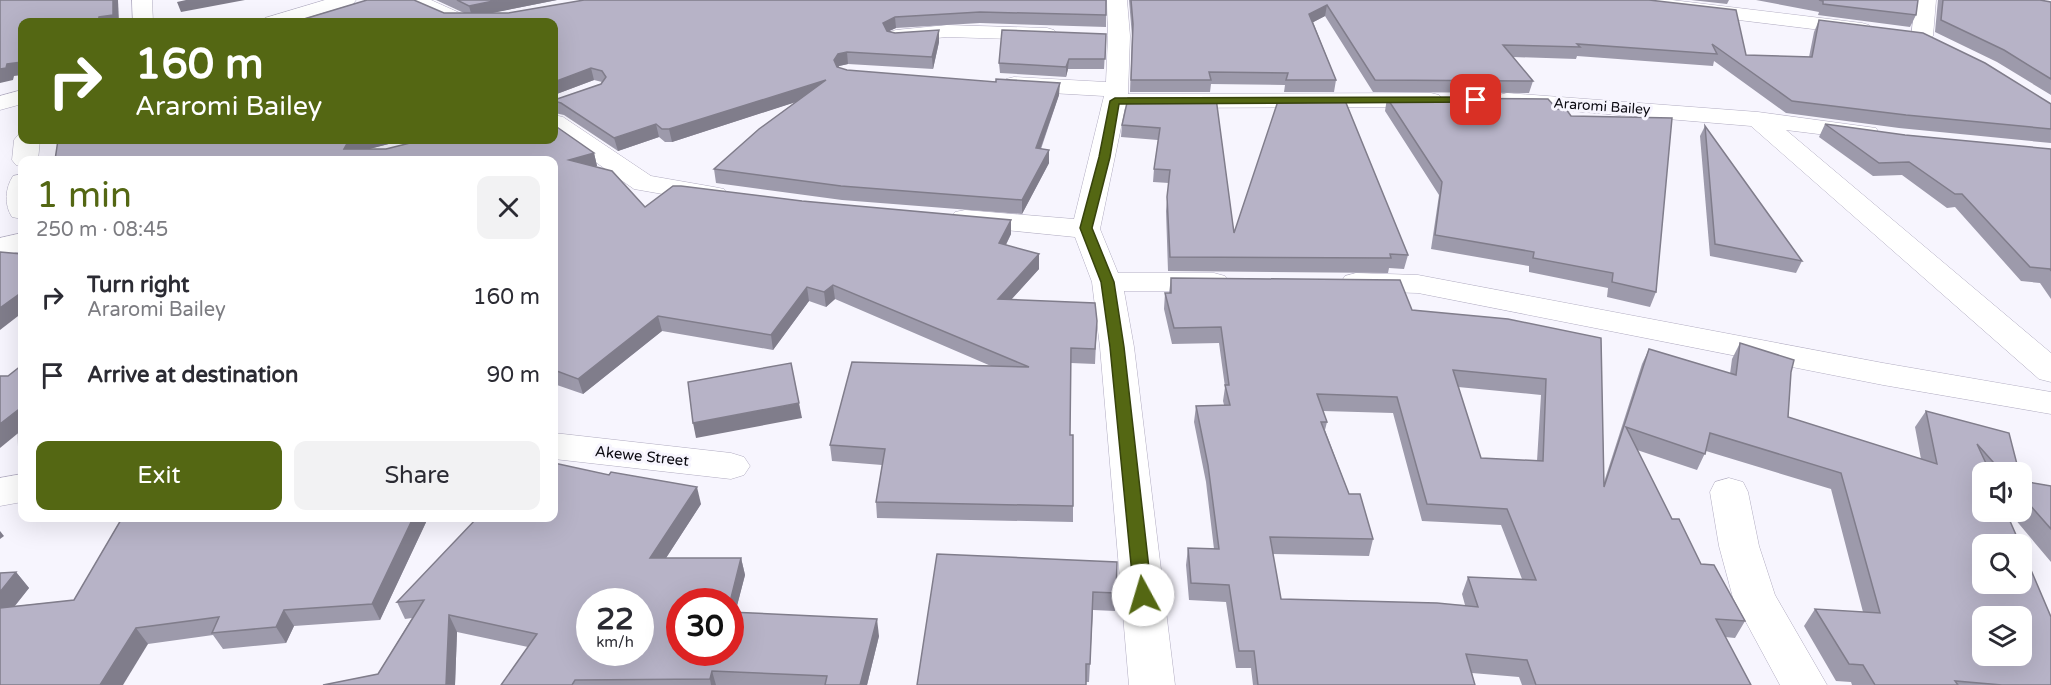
<!DOCTYPE html>
<html lang="en">
<head>
<meta charset="utf-8">
<style>
	:root { --surface:#fff; --page:#f2f2f3; --text:#2b2b33; --muted:#7c7c81; --accent:#546713 }
	body { margin:0; font-family:"Varela Round",sans-serif; background:var(--page); color:var(--text); height:100vh; display:flex; flex-direction:column; font-size:22px; white-space:nowrap }
	* { box-sizing:border-box; margin:0 }
	p { font-size:20px; color:var(--muted) }
	.icon { flex:none; width:33px; height:33px; fill:none; stroke:currentColor; stroke-width:2; stroke-linecap:round; stroke-linejoin:round }
	.map { position:relative; flex:1; overflow:hidden }
	.side { position:absolute; left:18px; top:156px; width:540px; height:366px; display:flex; flex-direction:column; background:var(--surface); border-radius:12px; box-shadow:0 6px 24px #0002 }
	.side>* { flex:none }
	.top-card { position:absolute; left:18px; top:18px; width:540px; height:126px; border-radius:12px; box-shadow:0 6px 24px #0002; background:#546713; color:#fff; overflow:hidden }
	.fabs { position:absolute; left:1972px; top:462px; display:grid; gap:12px }
	.fabs a { display:grid; place-items:center; width:60px; height:60px; border-radius:12px; background:var(--surface); box-shadow:0 6px 24px #0002; font-size:30px }
	.speed { position:absolute; left:576px; top:588px; display:flex; gap:12px; font-size:30px; font-weight:700; text-align:center }
	.speed>* { display:grid; place-content:center; width:78px; height:78px; border-radius:50%; background:var(--surface); box-shadow:0 6px 24px #0002; line-height:1 }
	.speed small { font-size:15px; font-weight:400 }
	.speed .limit { border:9px solid #d22; background:#fff; color:#111 }
	.pin { position:absolute; display:grid; place-items:center; width:51px; height:51px; color:#fff; margin:-26px; border-radius:12px; box-shadow:0 3px 9px #0006 }
	.me { position:absolute; width:66px; margin:-33px; rotate:354deg; stroke-linejoin:round; filter:drop-shadow(0 0 4px #0008) }
	.turn { display:flex; align-items:center; gap:21px; height:126px; padding:0 18px; font-size:27px }
	.turn .icon { width:78px; height:78px; stroke-width:2.5 }
	.turn b { display:block; font-size:42px; line-height:51px }
	.round { display:grid; place-items:center; flex:none; width:63px; height:63px; border-radius:12px; background:var(--page) }
	.summary { display:flex; align-items:center; justify-content:space-between; height:102px; padding:0 18px }
	h1 { font-size:36px; font-weight:600; line-height:45px; color:var(--accent) }
	.action { display:flex; gap:12px; margin-top:auto; padding:12px 18px }
	.action a { flex:1; height:69px; border-radius:12px; background:var(--accent); color:#fff; font-size:24px; font-weight:600; line-height:69px; text-align:center }
	.action a+a { background:var(--page); color:var(--text) }
	ul { padding:0; list-style:none }
	li { display:flex; align-items:center; gap:18px; height:78px; padding:0 18px }
	li div { flex:1 }
	li b { display:block; font-size:22px }
	li em { font-style:normal }
	.map>svg:first-child { display:block }
</style>
</head>
<body>
<div class="map">
<svg width="2051" height="685" viewBox="0 0 2051 685">
	<rect width="100%" height="100%" fill="#f7f5fe"/>
	<g fill="none" stroke-linecap="round" stroke-linejoin="round">
		<defs>
			<g id="minor">
				<polygon points="132,0 152,0 153,22 133,22"/>
				<polygon points="404,0 431,0 471,18 474,22 448,22 407,4"/>
				<polygon points="1107,0 1127,0 1130,36 1128,94 1431,93 1439,95 1443,100 1439,105 1431,107 1125,108 1100,229 1118,273 1214,273 1225,276 1229,282 1225,288 1214,291 1124,291 1134,347 1175,685 1129,685 1100,347 1092,282 1075,237 965,226 955,224 951,218 955,212 965,210 1074,219 1104,96 1014,91 1006,89 1003,84 1006,79 1014,77 1106,82 1108,36"/>
				<polygon points="1613,0 1672,0 1862,23 1869,25 1872,29 1869,33 1862,35 1623,6 1616,4"/>
				<polygon points="1916,0 1936,0 1933,36 1929,40 1922,42 1915,40 1911,36"/>
				<polygon points="947,25 1047,28 1054,30 1057,34 1054,38 1047,40 947,37 896,42 889,40 885,36 889,32 896,30"/>
				<polygon points="1507,93 1758,112 1876,128 1879,133 1876,138 1867,140 1786,130 2051,353 2051,382 2039,379 1751,126 1499,105 1495,100 1499,95"/>
				<polygon points="554,115 563,117 651,176 714,187 724,189 728,195 724,201 714,203 634,189 554,133"/>
				<polygon points="22,134 22,140 40,140 38,160 22,160 22,167 16,165 12,160 14,140 18,135"/>
				<path d="M22 174V219L12 217C4 205 5 188 13 176Z"/>
				<polygon points="22,233 22,251 0,256 0,238"/>
				<polygon points="1356,273 1418,275 1883,363 2051,392 2051,414 1883,385 1418,293 1356,291 1345,288 1341,282 1345,276"/>
				<polygon points="554,433 731,453 744,457 750,466 744,475 731,479 554,459"/>
				<polygon points="22,474 22,502 0,506 0,478"/>
				<polygon points="1729,478 1743,482 1748,492 1759,546 1775,595 1827,685 1780,685 1733,598 1719,546 1710,492 1715,482"/>
			</g>
			<g id="secondary">
				<polygon points="325,0 356,0 353,4 292,22 262,22 265,18"/>
				<polygon points="22,90 22,104 0,110 0,96"/>
			</g>
		</defs>
		<use href="#minor" stroke="#b1acc1" stroke-width="1"/>
		<use href="#secondary" stroke="#b1acc1" stroke-width="1"/>
		<use href="#minor" fill="#fff" fill-rule="evenodd"/>
		<use href="#secondary" fill="#fff" fill-rule="evenodd"/>
	</g>
	<g fill="#9d9aab" fill-rule="evenodd">
		<polygon points="436,0 557,0 491,13 508,13 584,0 1106,15 1106,27 980,23 896,28 889,31 895,33 939,30 939,42 933,69 848,64 839,66 838,68 847,70 1059,95 1041,149 1049,150 1049,163 1022,214 842,200 716,183 714,169 795,102 672,142 665,142 659,137 618,151 564,115 555,113 554,107 554,100 601,84 602,82 594,80 554,95 554,22 444,13 464,13"/>
		<polygon points="1129,0 1649,0 1746,55 1809,57 1814,32 1819,20 2051,104 2051,143 1899,128 1786,113 1714,61 1713,66 1577,56 1576,59 1513,57 1533,81 1529,93 1373,92 1325,16 1313,22 1336,80 1334,92 1284,92 1285,85 1211,84 1210,92 1130,92 1132,36"/>
		<polygon points="1691,0 1729,0 1727,4"/>
		<polygon points="1756,0 1918,0 1916,15 1910,27 1818,15 1819,12"/>
		<polygon points="1938,0 2040,0 2051,2 2051,95 1997,62 1935,32"/>
		<polygon points="1106,34 1104,69 1068,69 1066,77 1000,73 999,63"/>
		<polygon points="1216,98 1234,233 1408,255 1404,269 1389,268 1388,273 1168,271 1166,211 1169,183 1153,182 1154,169 1158,140 1121,137 1122,125"/>
		<polygon points="1387,98 1656,292 1650,307 1607,297 1608,288 1529,272 1529,266 1431,249 1439,195 1385,111"/>
		<polygon points="1825,124 1905,135 2051,149 2051,299 2040,283 2021,281 1955,207 1947,208 1902,175 1873,176 1819,137"/>
		<polygon points="554,125 594,153 597,166 594,167 612,171 645,207 673,186 681,186 802,201 1011,220 1011,234 1006,245 1039,254 1039,269 1011,300 1095,303 1097,321 1095,364 1071,363 1070,435 1073,435 1073,522 877,518 876,502 882,465 832,461 830,445 852,362 991,366 835,299 826,307 809,301 773,350 662,331 583,394 554,384 554,160 55,160 58,140 404,140 369,149 386,149 422,140 554,140"/>
		<polygon points="1705,126 1802,261 1796,273 1710,256 1700,136"/>
		<path d="M1171 278 1412 310 1601 338 1604 482 1642 364 1649 349 1730 374 1732 359 1740 343 1791 372 1788 417 1921 459 1915 427 1926 411 2019 472H1983L2051 685H1852L1851 682 1836 681 1804 626 1815 609 1863 612 1831 489 1706 451 1697 470 1637 450 1672 519 1701 564 1745 621 1735 638 1725 637 1751 685H1522L1519 677 1472 673 1475 685H1253L1251 668H1236L1226 602 1189 600 1186 565 1188 548 1214 549 1206 482 1194 422 1196 406 1224 405 1223 401 1225 387 1219 343 1172 344 1164 309 1165 293H1169ZM1458 387 1541 395 1537 461 1481 458ZM1323 411 1393 413 1422 521 1501 525 1522 579 1468 577 1462 594 1465 605 1281 599 1273 554 1369 556 1373 539 1349 494 1325 430 1327 422Z"/>
		<polygon points="2022,481 2051,486 2051,562 2009,512 2022,512"/>
		<polygon points="701,504 666,558 741,558 745,575 735,613 879,636 867,685 501,685 528,647 457,632 455,685 323,685 378,674 412,618 405,619 397,602"/>
		<polygon points="122,518 428,518 380,620 294,626 286,643 223,649 213,635 148,644 0,685 16,572 29,588 15,606 74,600"/>
		<polygon points="937,554 1116,593 1115,611 1093,610 1089,682 1086,682"/>
	</g>
	<g fill="#807d8b">
		<polygon points="113,0 118,0 119,22 98,22 99,17"/>
		<polygon points="186,0 245,0 181,12 177,2"/>
		<polygon points="498,0 557,0 472,17 469,6"/>
		<polygon points="1327,5 1325,16 1308,25 1309,14"/>
		<polygon points="895,17 896,28 883,34 883,23"/>
		<polygon points="939,30 939,42 933,69 932,57"/>
		<polygon points="847,52 848,64 839,66 835,72 834,60 838,54"/>
		<polygon points="1069,59 1068,69 1066,77 1066,67"/>
		<polygon points="22,62 22,75 14,76 13,80 0,83 0,69 7,64"/>
		<polygon points="591,68 594,80 554,95 554,82"/>
		<polygon points="826,80 827,92 672,142 669,129"/>
		<polygon points="1060,83 1059,95 1036,161 1036,148"/>
		<polygon points="656,124 659,137 618,151 614,138"/>
		<polygon points="349,140 404,140 354,153 344,149"/>
		<polygon points="1049,150 1049,163 1022,214 1022,200"/>
		<polygon points="594,153 597,166 572,174 569,160"/>
		<polygon points="1011,220 1011,234 999,258 999,243"/>
		<polygon points="1039,254 1039,269 998,314 998,299"/>
		<polygon points="833,285 835,299 826,307 824,292"/>
		<polygon points="807,287 809,301 773,350 771,335"/>
		<polygon points="22,292 22,313 0,330 0,308"/>
		<polygon points="658,316 662,331 583,394 578,379"/>
		<polygon points="799,403 802,418 696,438 693,423"/>
		<polygon points="18,410 22,430 0,448 0,424"/>
		<polygon points="697,487 701,504 655,575 650,558"/>
		<polygon points="413,518 428,518 380,620 372,604"/>
		<polygon points="0,531 4,536 0,539"/>
		<polygon points="741,558 745,575 731,629 730,602"/>
		<polygon points="16,572 29,588 0,624 0,592"/>
		<polygon points="284,610 294,626 286,643 276,627"/>
		<polygon points="449,615 457,632 455,685 446,685"/>
		<polygon points="877,619 879,636 867,685 860,685"/>
		<polygon points="136,628 148,644 123,685 100,685"/>
		<polygon points="712,671 716,685 711,685 710,679"/>
	</g>
	<g fill="#b7b3c7" stroke="#807d8b" stroke-width="1.5" fill-rule="evenodd">
		<polygon points="0,0 113,0 113,15 99,17 98,22 22,22 22,62 7,64 6,68 0,69"/>
		<polygon points="367,0 414,0 444,13 508,13 584,0 1106,0 1106,15 980,12 895,17 883,23 887,31 895,33 939,30 932,57 847,52 838,54 834,60 837,67 847,70 996,82 996,79 1060,83 1036,148 1049,150 1022,200 841,186 714,169 759,129 826,80 669,129 662,129 656,124 614,138 561,103 554,101 554,100 601,84 606,77 602,71 591,68 554,82 554,22 294,22"/>
		<polygon points="457,0 498,0 469,6"/>
		<polygon points="1131,0 1649,0 1736,10 1746,55 1812,57 1819,20 1923,33 1985,63 2051,104 2051,129 1906,115 1792,101 1712,44 1717,54 1577,44 1580,47 1503,45 1533,81 1375,80 1327,5 1309,14 1336,80 1286,80 1288,73 1209,72 1211,80 1131,80 1133,24"/>
		<polygon points="1819,0 1918,0 1916,15 1823,4 1823,1"/>
		<polygon points="1943,0 2040,0 2051,2 2051,79 2004,50 1941,20"/>
		<polygon points="1002,30 1106,34 1105,59 1069,59 1066,67 999,63"/>
		<polygon points="1128,98 1216,98 1234,233 1279,98 1344,98 1408,255 1390,254 1391,258 1170,257 1167,197 1170,170 1154,169 1160,128 1122,125"/>
		<polygon points="1387,98 1548,99 1557,109 1566,109 1571,116 1672,118 1656,292 1612,282 1613,273 1533,258 1534,252 1435,235 1442,182"/>
		<polygon points="1825,124 1905,135 2051,149 2051,271 2050,269 2030,267 1962,194 1955,194 1909,162 1879,163"/>
		<polygon points="554,125 594,153 569,160 612,171 645,207 673,186 681,186 802,201 1011,220 999,243 1039,254 998,299 1095,303 1097,321 1095,349 1071,348 1070,435 1073,435 1073,506 876,502 885,449 830,445 852,362 1029,367 833,285 824,292 807,287 771,335 658,316 578,379 554,370 554,160 55,160 58,140 351,140 349,140 344,149 386,149 422,140 554,140"/>
		<polygon points="1705,126 1802,261 1715,244"/>
		<polygon points="0,252 22,254 22,292 0,308"/>
		<path d="M1171 278 1400 280 1412 310 1508 319 1601 338 1604 487 1649 349 1736 375 1740 343 1794 360 1791 372 1788 417 1937 464 1926 411 2009 433 2019 472H2002L1977 444 1990 472H1983V512H2006L2020 544H1983V584H2022V549L2051 617V685H2002L1955 681 1958 685H1875L1863 665 1849 664 1815 609 1880 613 1841 473 1710 433 1705 454 1626 427 1672 519H1679L1701 564 1714 565 1745 621 1716 619 1751 685H1536L1527 660 1466 654 1475 685H1258L1254 651H1239L1229 585 1191 583 1188 548 1219 549 1208 465 1196 406 1230 405 1225 385H1229L1221 327 1174 328 1165 293H1171ZM1453 370 1546 379 1543 461 1481 458ZM1317 394 1397 397 1427 504 1507 509 1536 580 1468 577 1478 607 1437 603 1281 599 1270 537 1373 539 1360 494H1349L1321 422H1327ZM1983 616H2022V656H1983Z"/>
		<polygon points="791,363 799,403 693,423 688,382"/>
		<polygon points="22,365 22,458 19,459 18,410 0,424 0,376 8,376"/>
		<path d="M554 463 609 475 611 472 697 487 650 558H741L730 602H680V652H730V612L877 619 860 685H825L827 676 712 671 710 679 575 680 572 685H501L537 634 449 615 446 685H323L378 674 424 600 397 602 477 518H554ZM590 602H640V652H590Z"/>
		<polygon points="2022,481 2051,486 2051,529 2022,496"/>
		<polygon points="122,518 413,518 372,604 284,610 276,627 212,633 219,617 136,628 100,685 0,685 0,608 74,600"/>
		<polygon points="937,554 1117,562 1116,593 1093,592 1090,664 1086,664 1086,685 917,685"/>
		<polygon points="16,572 0,592 0,573"/>
	</g>
	<polygon fill="#546713" stroke="#37430c" stroke-width="1.5" points="1476,97 1481,100 1480,102 1119,104 1110,157 1092,228 1114,282 1124,347 1152,595 1149,600 1143,602 1137,600 1134,595 1110,347 1101,282 1080,228 1099,157 1110,101 1115,98"/>
	<g text-anchor="middle" stroke-width="6" stroke-linejoin="round" paint-order="stroke">
		<g font-size="14" fill="#0c0b12" stroke="#f7f5fe">
			<text transform="translate(1602 106) rotate(4)" y="5">Araromi Bailey</text>
		</g>
		<g font-size="15" fill="#0c0b12" stroke="#f7f5fe">
			<text transform="translate(642 456) rotate(6)" y="5">Akewe Street</text>
		</g>
	</g>
</svg>
<div class="fabs">
<a><svg class="icon" aria-label="sound" viewBox="0 0 24 24"><path d="M4 9h4l5-4v14l-5-4H4zM17 9q2 3 0 6"/></svg></a>
<a><svg class="icon" aria-label="search" viewBox="0 0 24 24"><circle cx="10" cy="10" r="6"/><path d="M15 15l6 6"/></svg></a>
<a><svg class="icon" aria-label="layers" viewBox="0 0 24 24"><path d="M12 4l9 5-9 5-9-5zM3 14l9 5 9-5"/></svg></a>
</div>
<div class="speed"><div>22<small>km/h</small></div><div class="limit">30</div></div>
<div class="pin" style="left:1476px;top:100px;background:#d93025"><svg class="icon" aria-label="arrive" viewBox="0 0 24 24"><path d="M6 21V4h12l-3 4 3 4H6"/></svg></div>
<svg class="me" style="left:1143px;top:595px" viewBox="-20 -20 40 40"><circle r="19" fill="#fff"/><path d="M0-13L10 11 0 6-10 11z" fill="#546713"/></svg>
<div class="top-card">
<div class="turn"><svg class="icon" aria-label="right" viewBox="0 0 24 24"><path d="M7 20v-9h11M14 6l5 5-5 5"/></svg><div><b>160 m</b>Araromi Bailey</div></div>
</div>
<section class="side">
<div class="summary"><div><h1>1 min</h1><p>250 m · 08:45</p></div><a class="round"><svg class="icon" aria-label="close" viewBox="0 0 24 24"><path d="M6 6l12 12M18 6L6 18"/></svg></a></div>
<ul>
<li><svg class="icon" aria-label="right" viewBox="0 0 24 24"><path d="M7 20v-9h11M14 6l5 5-5 5"/></svg><div><b>Turn right</b><p>Araromi Bailey</p></div><em>160 m</em></li>
<li><svg class="icon" aria-label="arrive" viewBox="0 0 24 24"><path d="M6 21V4h12l-3 4 3 4H6"/></svg><div><b>Arrive at destination</b></div><em>90 m</em></li>
</ul>
<div class="action"><a>Exit</a><a>Share</a></div>
</section>
</div>
</body>
</html>
